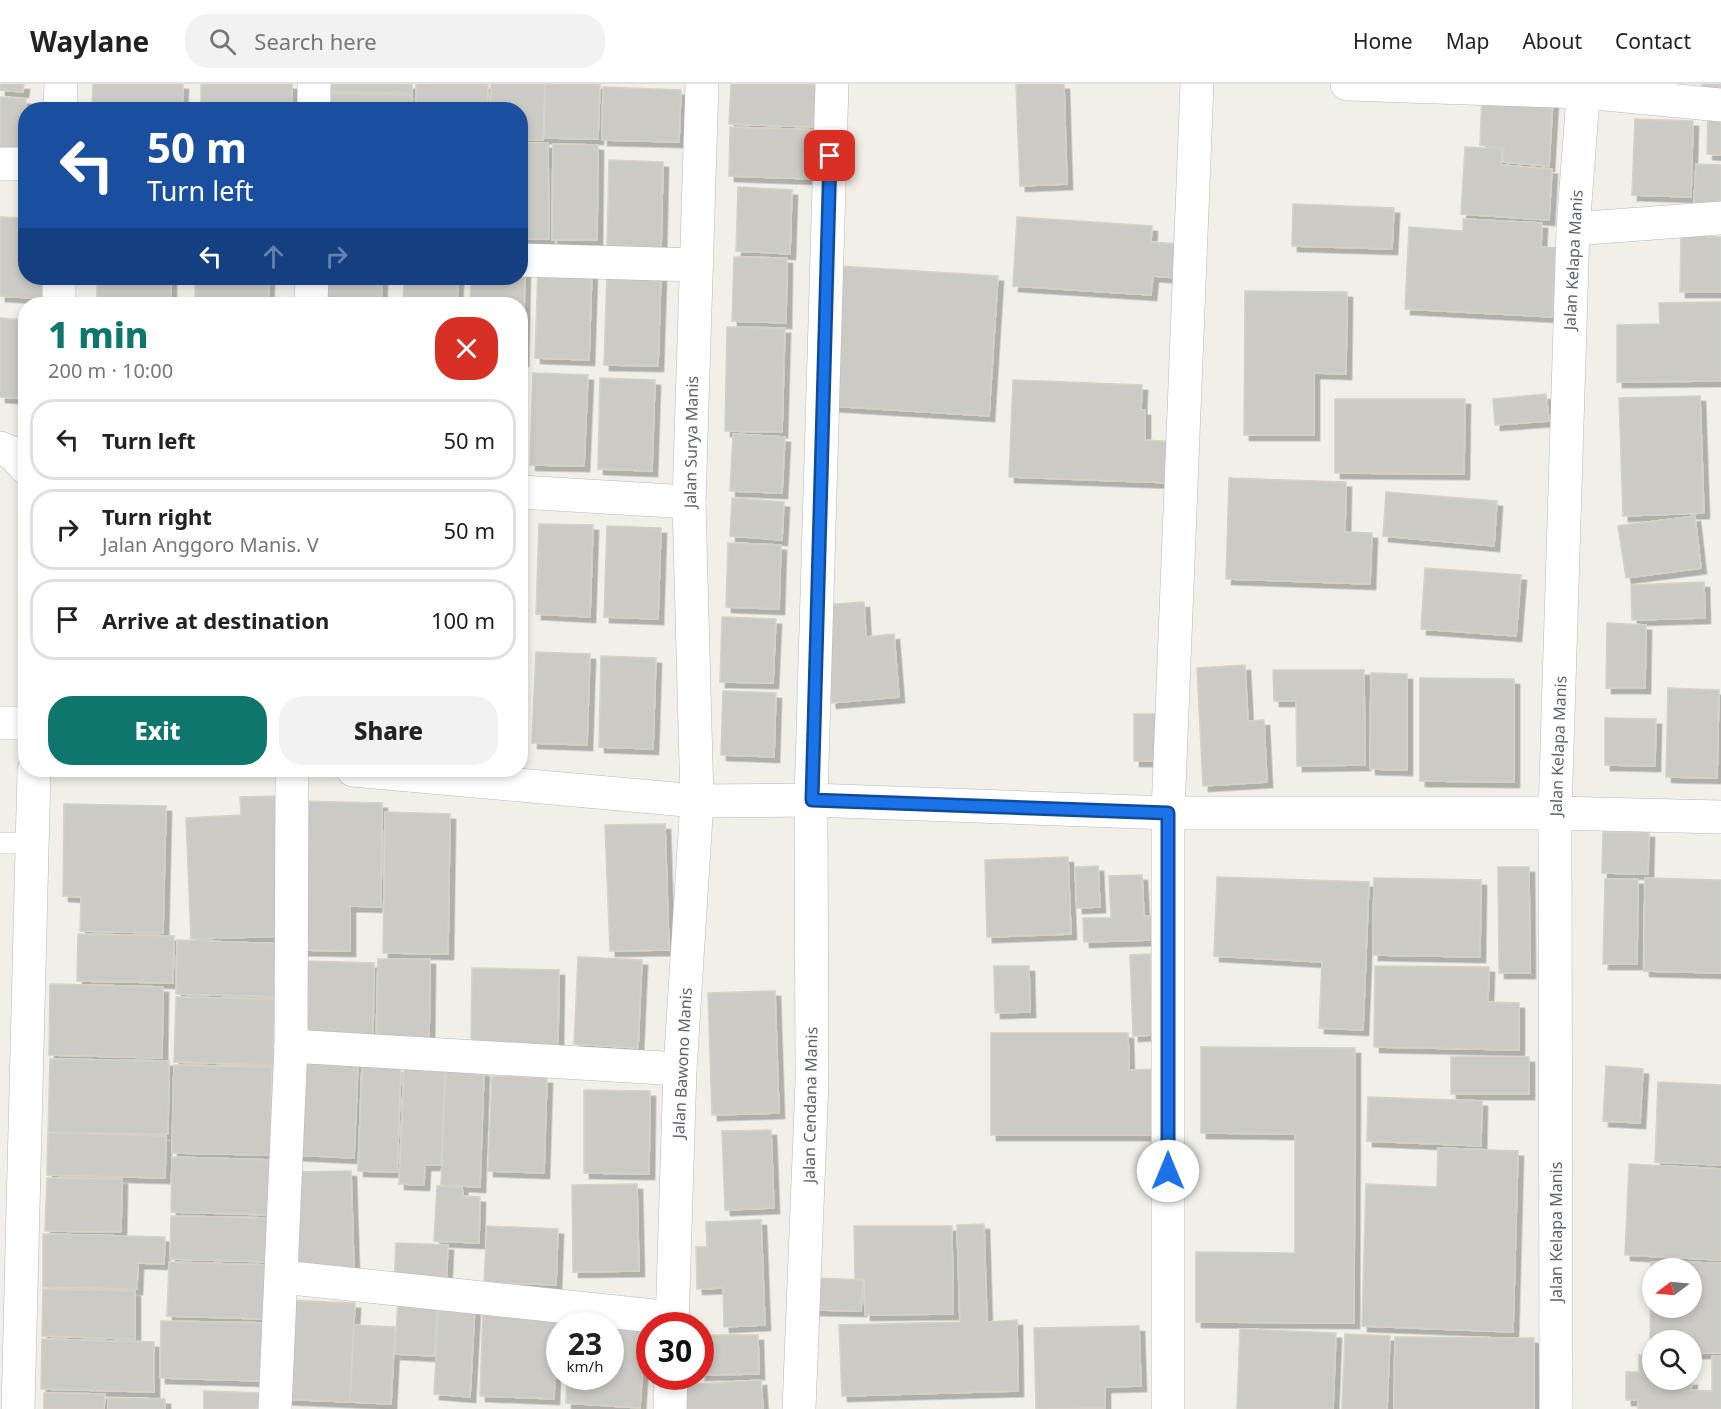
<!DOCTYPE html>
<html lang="en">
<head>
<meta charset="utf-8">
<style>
	:root { --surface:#fff; --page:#f2f2f2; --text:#222; --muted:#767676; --line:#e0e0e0; --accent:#0f766e }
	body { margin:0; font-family:"Noto Sans",sans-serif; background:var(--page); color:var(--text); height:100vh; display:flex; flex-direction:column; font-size:22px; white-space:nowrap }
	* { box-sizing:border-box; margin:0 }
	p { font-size:20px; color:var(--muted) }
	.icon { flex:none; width:33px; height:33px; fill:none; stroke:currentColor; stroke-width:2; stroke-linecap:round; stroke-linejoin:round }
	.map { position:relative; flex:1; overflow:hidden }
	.sheet { position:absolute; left:18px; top:213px; width:510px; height:480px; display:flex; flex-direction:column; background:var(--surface); border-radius:24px; box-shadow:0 3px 9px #0003 }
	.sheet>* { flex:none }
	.hud { position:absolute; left:18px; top:18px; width:510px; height:183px; border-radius:24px; box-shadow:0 3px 9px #0003; background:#1a4fa0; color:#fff; overflow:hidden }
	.needle { width:39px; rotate:254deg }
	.tools { position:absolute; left:1642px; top:1174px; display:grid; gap:12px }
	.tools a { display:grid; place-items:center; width:60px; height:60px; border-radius:50%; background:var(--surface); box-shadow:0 3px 9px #0003; font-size:30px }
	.speed { position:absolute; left:546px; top:1228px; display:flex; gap:12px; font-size:30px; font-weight:700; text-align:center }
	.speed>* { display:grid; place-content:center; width:78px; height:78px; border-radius:50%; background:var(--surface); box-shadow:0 3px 9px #0003; line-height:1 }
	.speed small { font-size:15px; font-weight:400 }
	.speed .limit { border:9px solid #d22; background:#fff; color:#111 }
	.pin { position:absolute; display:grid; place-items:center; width:51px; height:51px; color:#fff; margin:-26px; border-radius:12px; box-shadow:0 3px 9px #0006 }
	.me { position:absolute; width:66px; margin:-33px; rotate:0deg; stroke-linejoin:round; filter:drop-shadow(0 0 4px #0008) }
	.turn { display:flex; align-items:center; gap:21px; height:126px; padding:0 30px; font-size:27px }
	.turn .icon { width:78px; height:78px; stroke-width:2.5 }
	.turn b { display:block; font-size:42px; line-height:51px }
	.lanes { display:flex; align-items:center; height:57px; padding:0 30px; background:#0003; justify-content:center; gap:30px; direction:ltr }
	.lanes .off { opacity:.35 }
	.round { display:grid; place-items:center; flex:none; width:63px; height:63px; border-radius:24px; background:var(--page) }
	.head { display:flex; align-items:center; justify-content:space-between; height:102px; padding:0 30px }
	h1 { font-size:36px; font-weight:800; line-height:45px; color:var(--accent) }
	.cta { display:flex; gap:12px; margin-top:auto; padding:12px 30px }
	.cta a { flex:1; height:69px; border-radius:24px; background:var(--accent); color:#fff; font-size:24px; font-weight:800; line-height:69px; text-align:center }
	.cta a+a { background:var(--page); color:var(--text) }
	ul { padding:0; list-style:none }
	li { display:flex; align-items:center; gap:18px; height:81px; margin:0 12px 9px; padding:0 18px; border:3px solid var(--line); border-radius:24px }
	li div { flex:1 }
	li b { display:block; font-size:22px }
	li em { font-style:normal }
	header { display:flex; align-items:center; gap:36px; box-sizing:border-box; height:84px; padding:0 30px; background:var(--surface); border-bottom:2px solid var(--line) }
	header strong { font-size:28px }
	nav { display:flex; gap:33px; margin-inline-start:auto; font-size:21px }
	.search { width:420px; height:54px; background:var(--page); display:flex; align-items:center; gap:15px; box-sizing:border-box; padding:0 21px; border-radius:24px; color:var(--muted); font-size:22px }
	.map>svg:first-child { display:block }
</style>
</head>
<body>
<header>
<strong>Waylane</strong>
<div class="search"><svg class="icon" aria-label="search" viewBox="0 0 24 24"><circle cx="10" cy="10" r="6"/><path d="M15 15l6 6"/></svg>Search here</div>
<nav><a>Home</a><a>Map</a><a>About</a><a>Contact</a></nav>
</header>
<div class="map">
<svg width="1721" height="1325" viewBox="0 0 1721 1325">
	<defs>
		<filter id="shadow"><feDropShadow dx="5.5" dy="5.5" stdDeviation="0" flood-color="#0004"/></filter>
	</defs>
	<rect width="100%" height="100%" fill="#f1efe8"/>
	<g fill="#cccac5" stroke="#d6d1c6" stroke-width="1.5" fill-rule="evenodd" filter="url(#shadow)">
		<polygon points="0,0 24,0 23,8 0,6"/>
		<polygon points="93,0 183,0 182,26 92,26"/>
		<rect x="201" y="0" width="91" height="26"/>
		<polygon points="325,0 412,0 412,9 325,7"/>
		<polygon points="416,0 488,0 487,26 416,26"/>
		<polygon points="491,0 545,0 543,56 520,56 520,26 490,26"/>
		<polygon points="545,0 600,0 598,55 544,54"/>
		<polygon points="731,0 817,0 816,43 729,40"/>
		<polygon points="1016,0 1064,0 1067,100 1020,102"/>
		<polygon points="1702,0 1721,0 1721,4 1701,3"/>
		<polygon points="603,3 681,6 679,58 602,56"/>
		<polygon points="326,9 412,11 412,26 326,26"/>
		<polygon points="1482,11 1553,15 1549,82 1503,78 1504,63 1480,61"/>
		<polygon points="0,13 26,15 22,67 0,65"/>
		<polygon points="1708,31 1721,32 1721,71 1707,70"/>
		<polygon points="1635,35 1693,37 1691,113 1632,111"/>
		<polygon points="730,43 817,46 815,95 729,92"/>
		<polygon points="520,59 548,59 549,155 520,155"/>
		<polygon points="553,60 598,61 597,156 552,156"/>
		<polygon points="1465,63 1502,65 1501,81 1552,85 1549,136 1461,130"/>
		<polygon points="609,76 663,78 661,169 607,167"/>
		<polygon points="1696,80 1721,81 1721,120 1694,119"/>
		<polygon points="738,103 792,106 790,170 736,167"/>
		<polygon points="1293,120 1394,124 1392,165 1292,162"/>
		<polygon points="0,133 26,134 26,194 47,194 46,215 0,212"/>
		<polygon points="1017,133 1152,142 1151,158 1177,160 1175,194 1153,192 1151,211 1013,202"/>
		<polygon points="1463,135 1542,139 1541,163 1556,164 1552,233 1405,225 1409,143 1463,147"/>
		<polygon points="1681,152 1721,153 1721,208 1680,208"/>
		<polygon points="734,173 787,174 786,239 732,237"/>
		<polygon points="838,182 998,192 989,332 830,322"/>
		<polygon points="538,183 592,185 589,276 535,274"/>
		<polygon points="520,186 525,186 523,278 520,220 470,220 471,194 520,194"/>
		<polygon points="607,189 661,191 658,282 604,281"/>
		<polygon points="97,194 171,194 171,220 97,218"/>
		<polygon points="195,194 269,196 268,220 195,220"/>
		<polygon points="327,194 382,194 381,220 326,220"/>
		<polygon points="404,194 458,194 457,220 403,220"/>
		<polygon points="1245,207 1347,208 1346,290 1314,289 1314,351 1244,351"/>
		<polygon points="1721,218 1721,297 1617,298 1617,241 1660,240 1659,219"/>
		<polygon points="0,234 26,236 26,315 0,313"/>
		<polygon points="727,243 785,244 782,348 725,347"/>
		<polygon points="533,289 588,291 584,382 530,381"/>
		<polygon points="600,294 655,296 652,387 598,385"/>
		<polygon points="1013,296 1142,301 1141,326 1145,326 1145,356 1175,358 1173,399 1009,393"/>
		<polygon points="1546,310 1549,337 1495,341 1493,315"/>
		<polygon points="1700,312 1704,429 1623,432 1619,314"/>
		<polygon points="1335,315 1465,315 1464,390 1335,389"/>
		<polygon points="733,350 785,353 782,409 730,407"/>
		<polygon points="1229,394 1346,398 1345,448 1372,449 1370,500 1226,495"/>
		<polygon points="1386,408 1497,417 1494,462 1383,452"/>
		<polygon points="732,414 784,418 782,456 730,452"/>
		<polygon points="1695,432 1701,484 1626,494 1618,442"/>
		<polygon points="539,440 593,441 590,533 536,530"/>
		<polygon points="607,442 661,444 658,535 604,533"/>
		<polygon points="728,459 781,461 779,525 726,523"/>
		<polygon points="1425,484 1521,491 1516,552 1421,545"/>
		<polygon points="1704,498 1705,534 1632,536 1631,501"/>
		<polygon points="864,518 866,553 894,550 899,613 831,619 823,521"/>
		<polygon points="722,533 776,535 773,599 720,598"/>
		<polygon points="1607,539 1646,541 1645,604 1606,604"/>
		<polygon points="536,568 590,570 587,661 532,659"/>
		<polygon points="601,572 656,574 653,665 599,663"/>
		<polygon points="1245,581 1248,637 1264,636 1267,698 1203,702 1197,584"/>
		<polygon points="1273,586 1364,586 1365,681 1297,682 1296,617 1274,617"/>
		<polygon points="1371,589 1407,590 1407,686 1370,685"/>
		<polygon points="1420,594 1514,595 1514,698 1420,697"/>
		<polygon points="1668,604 1719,606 1717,694 1666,693"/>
		<polygon points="723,607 776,609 774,673 721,671"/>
		<polygon points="1134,630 1164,630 1165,677 1134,677"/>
		<polygon points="1605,634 1656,635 1655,682 1605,681"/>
		<polygon points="279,712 284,852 191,855 186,734 241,731 240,713"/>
		<polygon points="298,717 382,719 381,823 350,822 350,867 296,866"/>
		<polygon points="64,720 166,722 163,849 80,847 81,813 63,812"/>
		<polygon points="385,728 450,730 448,870 383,869"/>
		<polygon points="665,740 669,866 610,867 605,741"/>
		<polygon points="1603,748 1649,748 1648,790 1602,789"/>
		<polygon points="1068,773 1071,850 987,853 985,776"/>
		<polygon points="1098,782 1100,823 1077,824 1075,783"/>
		<polygon points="1498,783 1529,783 1530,889 1499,889"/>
		<polygon points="1142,791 1144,832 1152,832 1153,856 1084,858 1083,834 1111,834 1109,792"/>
		<polygon points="1217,793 1369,798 1363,946 1319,944 1322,878 1214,872"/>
		<polygon points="1374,794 1481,796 1480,873 1373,871"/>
		<polygon points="1645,794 1721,796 1721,889 1644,887"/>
		<polygon points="1605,795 1638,795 1637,880 1603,880"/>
		<polygon points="78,850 174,852 173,899 77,897"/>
		<polygon points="177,856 279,860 278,913 176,910"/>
		<polygon points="1150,870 1153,951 1133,952 1130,871"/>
		<polygon points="578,873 642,876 638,964 574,960"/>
		<polygon points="378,875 430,875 429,963 376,962"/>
		<polygon points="305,877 374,879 373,956 304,955"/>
		<polygon points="994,882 1029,882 1030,928 995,929"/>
		<polygon points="1375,882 1489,883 1488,918 1519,919 1519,966 1374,963"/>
		<polygon points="472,884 559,886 558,961 471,960"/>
		<polygon points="50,900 163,903 162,974 49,971"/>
		<polygon points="775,907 779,1029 712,1031 708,909"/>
		<polygon points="176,913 274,915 273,981 174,978"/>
		<polygon points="991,949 1128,949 1129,986 1157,985 1158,1051 991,1051"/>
		<polygon points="1201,963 1355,964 1354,1239 1196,1238 1196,1168 1295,1169 1295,1050 1201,1049"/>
		<rect x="1451" y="973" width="78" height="37"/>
		<polygon points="50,975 169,977 168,1050 48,1048"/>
		<polygon points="298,975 358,978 354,1074 294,1071"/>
		<polygon points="174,981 272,983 270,1071 172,1069"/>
		<polygon points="362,981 401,984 397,1088 358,1087"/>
		<polygon points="1606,982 1643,985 1640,1039 1603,1037"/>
		<polygon points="404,983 445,984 441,1081 425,1081 424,1101 399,1100"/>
		<polygon points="446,985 484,987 480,1103 441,1101"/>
		<polygon points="492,992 547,994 544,1089 488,1087"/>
		<polygon points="1658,998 1721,1001 1721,1081 1655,1078"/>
		<polygon points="584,1006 650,1007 649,1090 584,1089"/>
		<polygon points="1368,1013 1482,1017 1481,1062 1367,1057"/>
		<polygon points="771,1046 774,1124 725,1126 722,1047"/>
		<polygon points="48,1049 166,1052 165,1094 47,1091"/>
		<polygon points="1438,1064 1518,1067 1513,1248 1362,1242 1366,1100 1437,1103"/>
		<polygon points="172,1073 274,1076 273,1131 171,1128"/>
		<polygon points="1629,1080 1721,1085 1721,1176 1625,1171"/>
		<polygon points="351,1087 354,1184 299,1186 296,1088"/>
		<polygon points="47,1094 122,1095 121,1148 45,1147"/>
		<polygon points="637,1100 639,1187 573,1188 572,1101"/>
		<polygon points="437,1102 462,1103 463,1112 480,1113 479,1159 434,1157"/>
		<polygon points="171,1132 269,1134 269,1178 170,1175"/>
		<polygon points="761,1136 765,1241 724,1243 723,1204 697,1205 696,1163 707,1163 706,1138"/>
		<polygon points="984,1140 987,1238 1017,1236 1018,1307 842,1312 839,1241 960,1238 957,1141"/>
		<polygon points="487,1142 558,1145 556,1201 484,1198"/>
		<polygon points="854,1142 952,1142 953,1230 865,1231 864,1194 855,1195"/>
		<polygon points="43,1150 165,1153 164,1180 138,1179 137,1205 43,1203"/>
		<polygon points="396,1159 448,1161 446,1203 394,1200"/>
		<polygon points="169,1178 268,1181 267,1235 167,1232"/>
		<path d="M1651 1178 1721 1179V1269H1692V1257H1653V1268H1650ZM1653 1185H1692V1224H1653Z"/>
		<polygon points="814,1194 863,1196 861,1227 814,1226"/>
		<polygon points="43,1205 135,1207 135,1255 42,1252"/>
		<polygon points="398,1215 437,1217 434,1272 395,1270"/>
		<polygon points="283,1216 355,1219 350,1318 279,1315"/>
		<polygon points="439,1220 475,1222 470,1313 434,1310"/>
		<polygon points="483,1225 557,1228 554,1315 480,1312"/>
		<polygon points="161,1237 267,1239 266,1297 160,1294"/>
		<polygon points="354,1241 395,1243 391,1320 350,1318"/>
		<polygon points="1139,1242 1141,1302 1105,1303 1105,1324 1036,1325 1034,1244"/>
		<polygon points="610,1244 645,1246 640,1324 566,1319 567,1293 610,1293"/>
		<polygon points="1240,1245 1336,1249 1333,1325 1237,1325"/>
		<polygon points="1345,1250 1390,1252 1387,1325 1342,1325"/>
		<polygon points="700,1251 758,1251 759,1290 700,1291"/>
		<polygon points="1395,1253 1534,1254 1534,1325 1394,1325"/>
		<polygon points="42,1255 154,1258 154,1308 41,1305"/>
		<polygon points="1639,1271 1653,1271 1653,1296 1692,1296 1691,1306 1712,1307 1712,1272 1721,1272 1721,1325 1638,1325 1638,1316 1626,1316 1626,1288 1639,1288"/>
		<polygon points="761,1296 763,1325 685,1325 683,1301"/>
		<polygon points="204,1307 266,1309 266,1325 204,1325"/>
		<polygon points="44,1309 105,1310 104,1325 44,1325"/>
		<polygon points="108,1314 165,1315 165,1325 108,1325"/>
	</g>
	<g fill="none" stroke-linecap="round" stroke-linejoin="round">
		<defs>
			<polyline id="lane" points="0,759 31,759"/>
			<g id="street">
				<polyline points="1347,0 1584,8 1721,21"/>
				<polyline points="60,26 61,0"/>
				<polyline points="314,26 314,0"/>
				<polyline points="0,80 26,80"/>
				<polyline points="1573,145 1721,134"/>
				<polyline points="520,176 696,181"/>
				<polyline points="59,194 59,220"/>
				<polyline points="311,220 312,194"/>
				<polyline points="0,364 12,369 26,384"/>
				<polyline points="520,408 689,418"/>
				<polyline points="0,639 26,639"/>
				<polyline points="353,686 697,717 811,716 1168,729 1555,729 1721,733"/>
				<polyline points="291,962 680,985"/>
				<polyline points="282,1193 673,1234"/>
				<polyline points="672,1242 680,985 697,717 689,418 702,0"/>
				<polyline points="18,1325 34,686"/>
				<polyline points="275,1325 291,962 292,686"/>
				<polyline points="670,1325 671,1293"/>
				<polyline points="799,1325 812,997 811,716 832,0"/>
				<polyline points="1168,1325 1168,729 1197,0"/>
			</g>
			<polyline id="secondary" points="1556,1325 1555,729 1573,145 1584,0"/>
		</defs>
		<use href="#lane" stroke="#b5b8bc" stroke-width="22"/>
		<use href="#street" stroke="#b5b8bc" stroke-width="34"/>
		<use href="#secondary" stroke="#b6babf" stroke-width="34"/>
		<use href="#lane" stroke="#fff" stroke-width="21"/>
		<use href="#street" stroke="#fff" stroke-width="33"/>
		<use href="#secondary" stroke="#fff" stroke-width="33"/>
	</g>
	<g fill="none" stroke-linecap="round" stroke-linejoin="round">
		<defs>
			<polyline id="route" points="830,72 812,716 1168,729 1168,1087"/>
		</defs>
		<use href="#route" stroke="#114b97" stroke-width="15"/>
		<use href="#route" stroke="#1a73e8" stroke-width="10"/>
	</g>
	<g text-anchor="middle" stroke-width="4.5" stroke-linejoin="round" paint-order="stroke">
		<g font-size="16" fill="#5f6368" stroke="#fff">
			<text transform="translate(1573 176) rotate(-87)" y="6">Jalan Kelapa Manis</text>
			<text transform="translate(691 358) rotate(-89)" y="6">Jalan Surya Manis</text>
			<text transform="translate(1558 662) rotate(-88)" y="6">Jalan Kelapa Manis</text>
			<text transform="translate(682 979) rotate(-87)" y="6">Jalan Bawono Manis</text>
			<text transform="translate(810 1021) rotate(-89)" y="6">Jalan Cendana Manis</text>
			<text transform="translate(1556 1148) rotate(-90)" y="6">Jalan Kelapa Manis</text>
		</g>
	</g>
</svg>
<div class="tools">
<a><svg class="needle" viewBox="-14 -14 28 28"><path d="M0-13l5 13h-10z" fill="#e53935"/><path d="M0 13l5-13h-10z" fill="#767676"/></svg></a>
<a><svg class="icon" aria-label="search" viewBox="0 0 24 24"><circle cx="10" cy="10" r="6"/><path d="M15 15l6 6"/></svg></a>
</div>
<div class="speed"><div>23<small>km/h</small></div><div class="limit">30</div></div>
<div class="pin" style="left:830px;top:72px;background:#d93025"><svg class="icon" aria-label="arrive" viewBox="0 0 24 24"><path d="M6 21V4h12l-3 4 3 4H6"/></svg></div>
<svg class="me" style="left:1168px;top:1087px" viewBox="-20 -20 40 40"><circle r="19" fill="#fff"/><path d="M0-13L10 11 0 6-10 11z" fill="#1a73e8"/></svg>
<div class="hud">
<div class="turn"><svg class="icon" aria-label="left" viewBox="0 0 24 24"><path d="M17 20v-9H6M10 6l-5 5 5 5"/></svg><div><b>50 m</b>Turn left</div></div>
<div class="lanes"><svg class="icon" aria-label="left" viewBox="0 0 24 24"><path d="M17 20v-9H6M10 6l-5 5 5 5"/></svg><svg class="icon off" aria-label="ahead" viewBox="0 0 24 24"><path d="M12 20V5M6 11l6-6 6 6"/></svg><svg class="icon off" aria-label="right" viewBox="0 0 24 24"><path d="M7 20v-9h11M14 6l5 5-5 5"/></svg></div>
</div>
<section class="sheet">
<div class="head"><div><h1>1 min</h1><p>200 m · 10:00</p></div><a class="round" style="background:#d93025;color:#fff"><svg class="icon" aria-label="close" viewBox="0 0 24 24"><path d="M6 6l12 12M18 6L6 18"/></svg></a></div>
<ul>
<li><svg class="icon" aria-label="left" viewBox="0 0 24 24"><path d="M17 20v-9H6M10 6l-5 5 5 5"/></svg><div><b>Turn left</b></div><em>50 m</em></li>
<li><svg class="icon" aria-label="right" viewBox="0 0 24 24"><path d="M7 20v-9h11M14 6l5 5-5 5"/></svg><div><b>Turn right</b><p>Jalan Anggoro Manis. V</p></div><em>50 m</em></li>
<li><svg class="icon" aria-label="arrive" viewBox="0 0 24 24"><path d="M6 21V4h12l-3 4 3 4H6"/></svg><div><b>Arrive at destination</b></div><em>100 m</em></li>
</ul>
<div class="cta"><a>Exit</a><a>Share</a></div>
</section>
</div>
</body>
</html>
